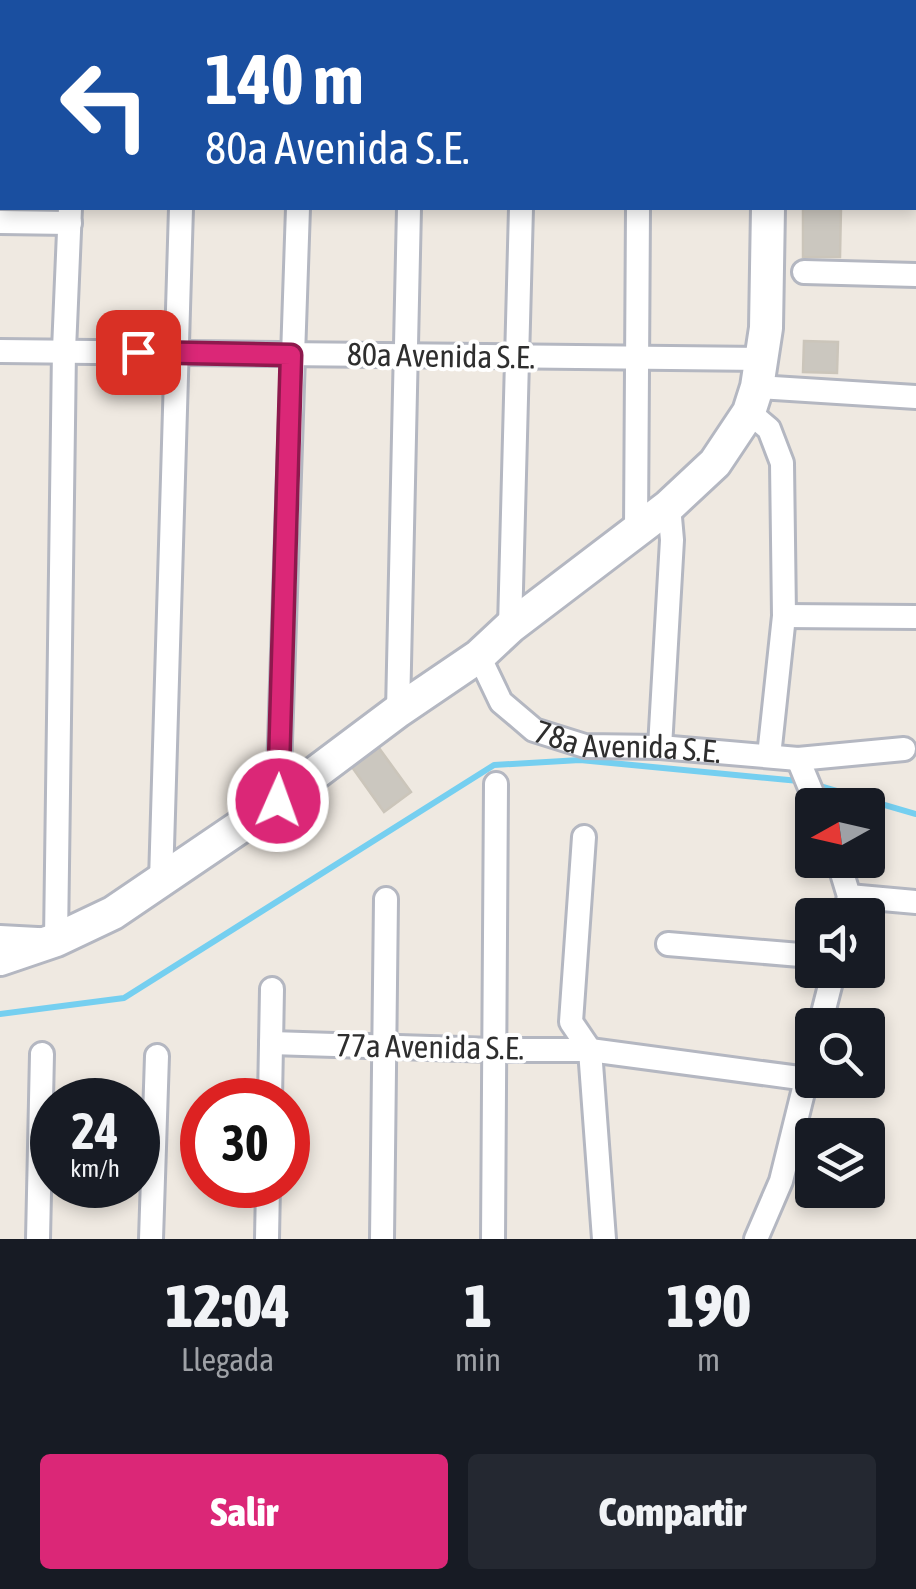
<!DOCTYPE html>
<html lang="es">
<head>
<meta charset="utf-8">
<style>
	:root { --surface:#171b24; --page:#242831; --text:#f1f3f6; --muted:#9ea1a6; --accent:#db2777 }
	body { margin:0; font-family:"Asap Condensed",sans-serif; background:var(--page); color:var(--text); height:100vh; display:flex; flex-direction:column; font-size:38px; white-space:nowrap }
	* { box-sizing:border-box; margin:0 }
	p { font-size:32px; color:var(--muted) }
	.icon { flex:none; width:55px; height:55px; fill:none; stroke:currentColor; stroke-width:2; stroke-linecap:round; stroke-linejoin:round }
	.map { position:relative; height:1239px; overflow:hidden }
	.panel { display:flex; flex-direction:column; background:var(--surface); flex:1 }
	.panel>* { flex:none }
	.guide { position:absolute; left:0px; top:0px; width:918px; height:210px; box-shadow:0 5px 15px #0003; background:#1a4fa0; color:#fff; overflow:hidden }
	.needle { width:65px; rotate:262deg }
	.tools { position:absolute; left:795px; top:788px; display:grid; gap:20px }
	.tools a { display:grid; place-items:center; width:90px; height:90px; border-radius:10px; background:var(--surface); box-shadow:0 5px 15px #0003; font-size:50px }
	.speed { position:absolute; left:30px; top:1078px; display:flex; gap:20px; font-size:50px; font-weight:700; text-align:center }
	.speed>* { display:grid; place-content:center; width:130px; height:130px; border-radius:50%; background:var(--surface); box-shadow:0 5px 15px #0003; line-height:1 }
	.speed small { font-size:25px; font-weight:400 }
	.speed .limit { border:15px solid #d22; background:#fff; color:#111 }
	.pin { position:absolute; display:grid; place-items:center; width:85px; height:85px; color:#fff; margin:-42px; border-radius:20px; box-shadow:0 5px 15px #0006 }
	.me { position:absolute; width:110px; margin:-55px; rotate:2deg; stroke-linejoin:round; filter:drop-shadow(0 0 8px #0008) }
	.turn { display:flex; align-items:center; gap:35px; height:210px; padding:0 40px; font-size:45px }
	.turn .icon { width:130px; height:130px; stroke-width:2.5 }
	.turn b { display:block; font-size:70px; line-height:85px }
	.eta { display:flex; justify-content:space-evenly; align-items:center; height:170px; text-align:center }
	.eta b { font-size:60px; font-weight:800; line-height:70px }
	.primary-button { display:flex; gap:20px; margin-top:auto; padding:20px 40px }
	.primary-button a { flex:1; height:115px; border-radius:10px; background:var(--accent); color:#fff; font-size:40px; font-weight:800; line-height:115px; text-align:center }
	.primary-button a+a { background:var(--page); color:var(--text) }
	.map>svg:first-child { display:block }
</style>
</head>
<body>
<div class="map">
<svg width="916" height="1239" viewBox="0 0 916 1239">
	<rect width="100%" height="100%" fill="#efe9e1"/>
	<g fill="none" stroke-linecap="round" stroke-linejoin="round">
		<g stroke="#75cff0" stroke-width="6">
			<polyline points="816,785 916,814"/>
			<polyline points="0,1014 124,998 494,765 580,760 799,781"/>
		</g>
	</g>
	<g fill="#cbc7bf" stroke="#cbc5ba" stroke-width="2.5">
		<polygon points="803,208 841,208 840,257 803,257"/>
		<polygon points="804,341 838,342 837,373 803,372"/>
		<polygon points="379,748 411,792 384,812 352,767"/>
	</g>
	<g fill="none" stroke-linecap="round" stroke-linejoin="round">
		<defs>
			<g id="street">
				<polyline points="73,2 73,0"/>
				<polyline points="188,2 188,0"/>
				<polyline points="305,2 305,0"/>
				<polyline points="413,2 413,0"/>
				<polyline points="524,2 524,0"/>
				<polyline points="641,2 641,0"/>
				<polyline points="915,43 916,43"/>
				<polyline points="0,69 2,69"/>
				<polyline points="915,155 916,155"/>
				<polyline points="0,222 70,223"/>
				<polyline points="804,272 916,275"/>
				<polyline points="0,351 763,359"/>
				<polyline points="757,387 916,397"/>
				<polyline points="749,412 769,429 782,463 784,616 769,756"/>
				<polyline points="636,530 638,208"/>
				<polyline points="784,616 916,617"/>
				<polyline points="510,627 521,208"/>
				<path id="s1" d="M479 656 501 702 534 730 585 746 660 747 798 759 904 749"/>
				<polyline points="398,711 409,208"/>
				<polyline points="660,747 672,540 669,506"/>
				<polyline points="798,759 817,805"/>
				<polyline points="278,801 298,208"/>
				<polyline points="584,837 571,1022 590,1050 604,1239"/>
				<polyline points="838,860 849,896 845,915"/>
				<polyline points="161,881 181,208"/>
				<polyline points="849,896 916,902"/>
				<polyline points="0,937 56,940 64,350 70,208"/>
				<polyline points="668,944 812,956"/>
				<polyline points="820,1025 834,970"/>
				<polyline points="271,1043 494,1050 590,1050 807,1079"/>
				<polyline points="270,1100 272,989"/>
				<polyline points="38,1239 42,1054"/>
				<polyline points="151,1239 157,1056"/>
				<polyline points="267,1239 268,1185"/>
				<polyline points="382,1239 386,899"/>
				<polyline points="493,1239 496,784"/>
				<polyline points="756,1239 781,1181 812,1056"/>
			</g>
			<g id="secondary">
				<polyline points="772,2 772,0"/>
				<polyline points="0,959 56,940 113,913 278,801 398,711 479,656 510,627 669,506 715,463 749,412 757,387 766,328 768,208"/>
			</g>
		</defs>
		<use href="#street" stroke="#b4b7c1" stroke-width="28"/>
		<use href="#secondary" stroke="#b4b7c1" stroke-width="38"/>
		<use href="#street" stroke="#fff" stroke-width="22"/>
		<use href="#secondary" stroke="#fff" stroke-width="32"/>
	</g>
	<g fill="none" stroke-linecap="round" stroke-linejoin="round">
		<defs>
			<polyline id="route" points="138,352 291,355 278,801"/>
		</defs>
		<use href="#route" stroke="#8e194d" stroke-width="25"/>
		<use href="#route" stroke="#db2777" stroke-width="18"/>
	</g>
	<g text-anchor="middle" stroke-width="8" stroke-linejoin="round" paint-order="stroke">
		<g font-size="32" fill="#2e2e2e" stroke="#fff">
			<text transform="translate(441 356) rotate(1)" y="11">80a Avenida S.E.</text>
			<text dy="11" stroke="none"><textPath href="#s1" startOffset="190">78a Avenida S.E.</textPath></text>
			<text transform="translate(430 1047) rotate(1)" y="11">77a Avenida S.E.</text>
		</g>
	</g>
</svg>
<div class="tools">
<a><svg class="needle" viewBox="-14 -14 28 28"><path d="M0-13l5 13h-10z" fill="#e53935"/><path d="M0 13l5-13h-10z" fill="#9ea1a6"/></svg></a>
<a><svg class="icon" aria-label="sound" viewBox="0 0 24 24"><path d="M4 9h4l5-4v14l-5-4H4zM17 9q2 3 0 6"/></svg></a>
<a><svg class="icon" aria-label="search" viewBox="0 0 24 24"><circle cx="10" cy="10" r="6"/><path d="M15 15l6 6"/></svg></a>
<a><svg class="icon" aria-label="layers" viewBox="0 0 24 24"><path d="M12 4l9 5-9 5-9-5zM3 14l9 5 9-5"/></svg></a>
</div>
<div class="speed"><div>24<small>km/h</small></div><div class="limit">30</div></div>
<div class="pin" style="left:138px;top:352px;background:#d93025"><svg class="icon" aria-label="arrive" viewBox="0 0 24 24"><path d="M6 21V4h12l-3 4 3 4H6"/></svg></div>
<svg class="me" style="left:278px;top:801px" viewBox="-20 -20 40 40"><circle r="17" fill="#db2777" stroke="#fff" stroke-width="3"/><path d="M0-11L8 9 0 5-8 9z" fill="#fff"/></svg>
<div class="guide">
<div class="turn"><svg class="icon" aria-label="left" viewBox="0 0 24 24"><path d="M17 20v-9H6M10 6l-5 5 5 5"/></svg><div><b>140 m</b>80a Avenida S.E.</div></div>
</div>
</div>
<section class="panel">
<div class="eta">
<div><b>12:04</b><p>Llegada</p></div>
<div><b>1</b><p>min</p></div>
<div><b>190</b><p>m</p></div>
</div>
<div class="primary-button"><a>Salir</a><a>Compartir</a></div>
</section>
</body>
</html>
